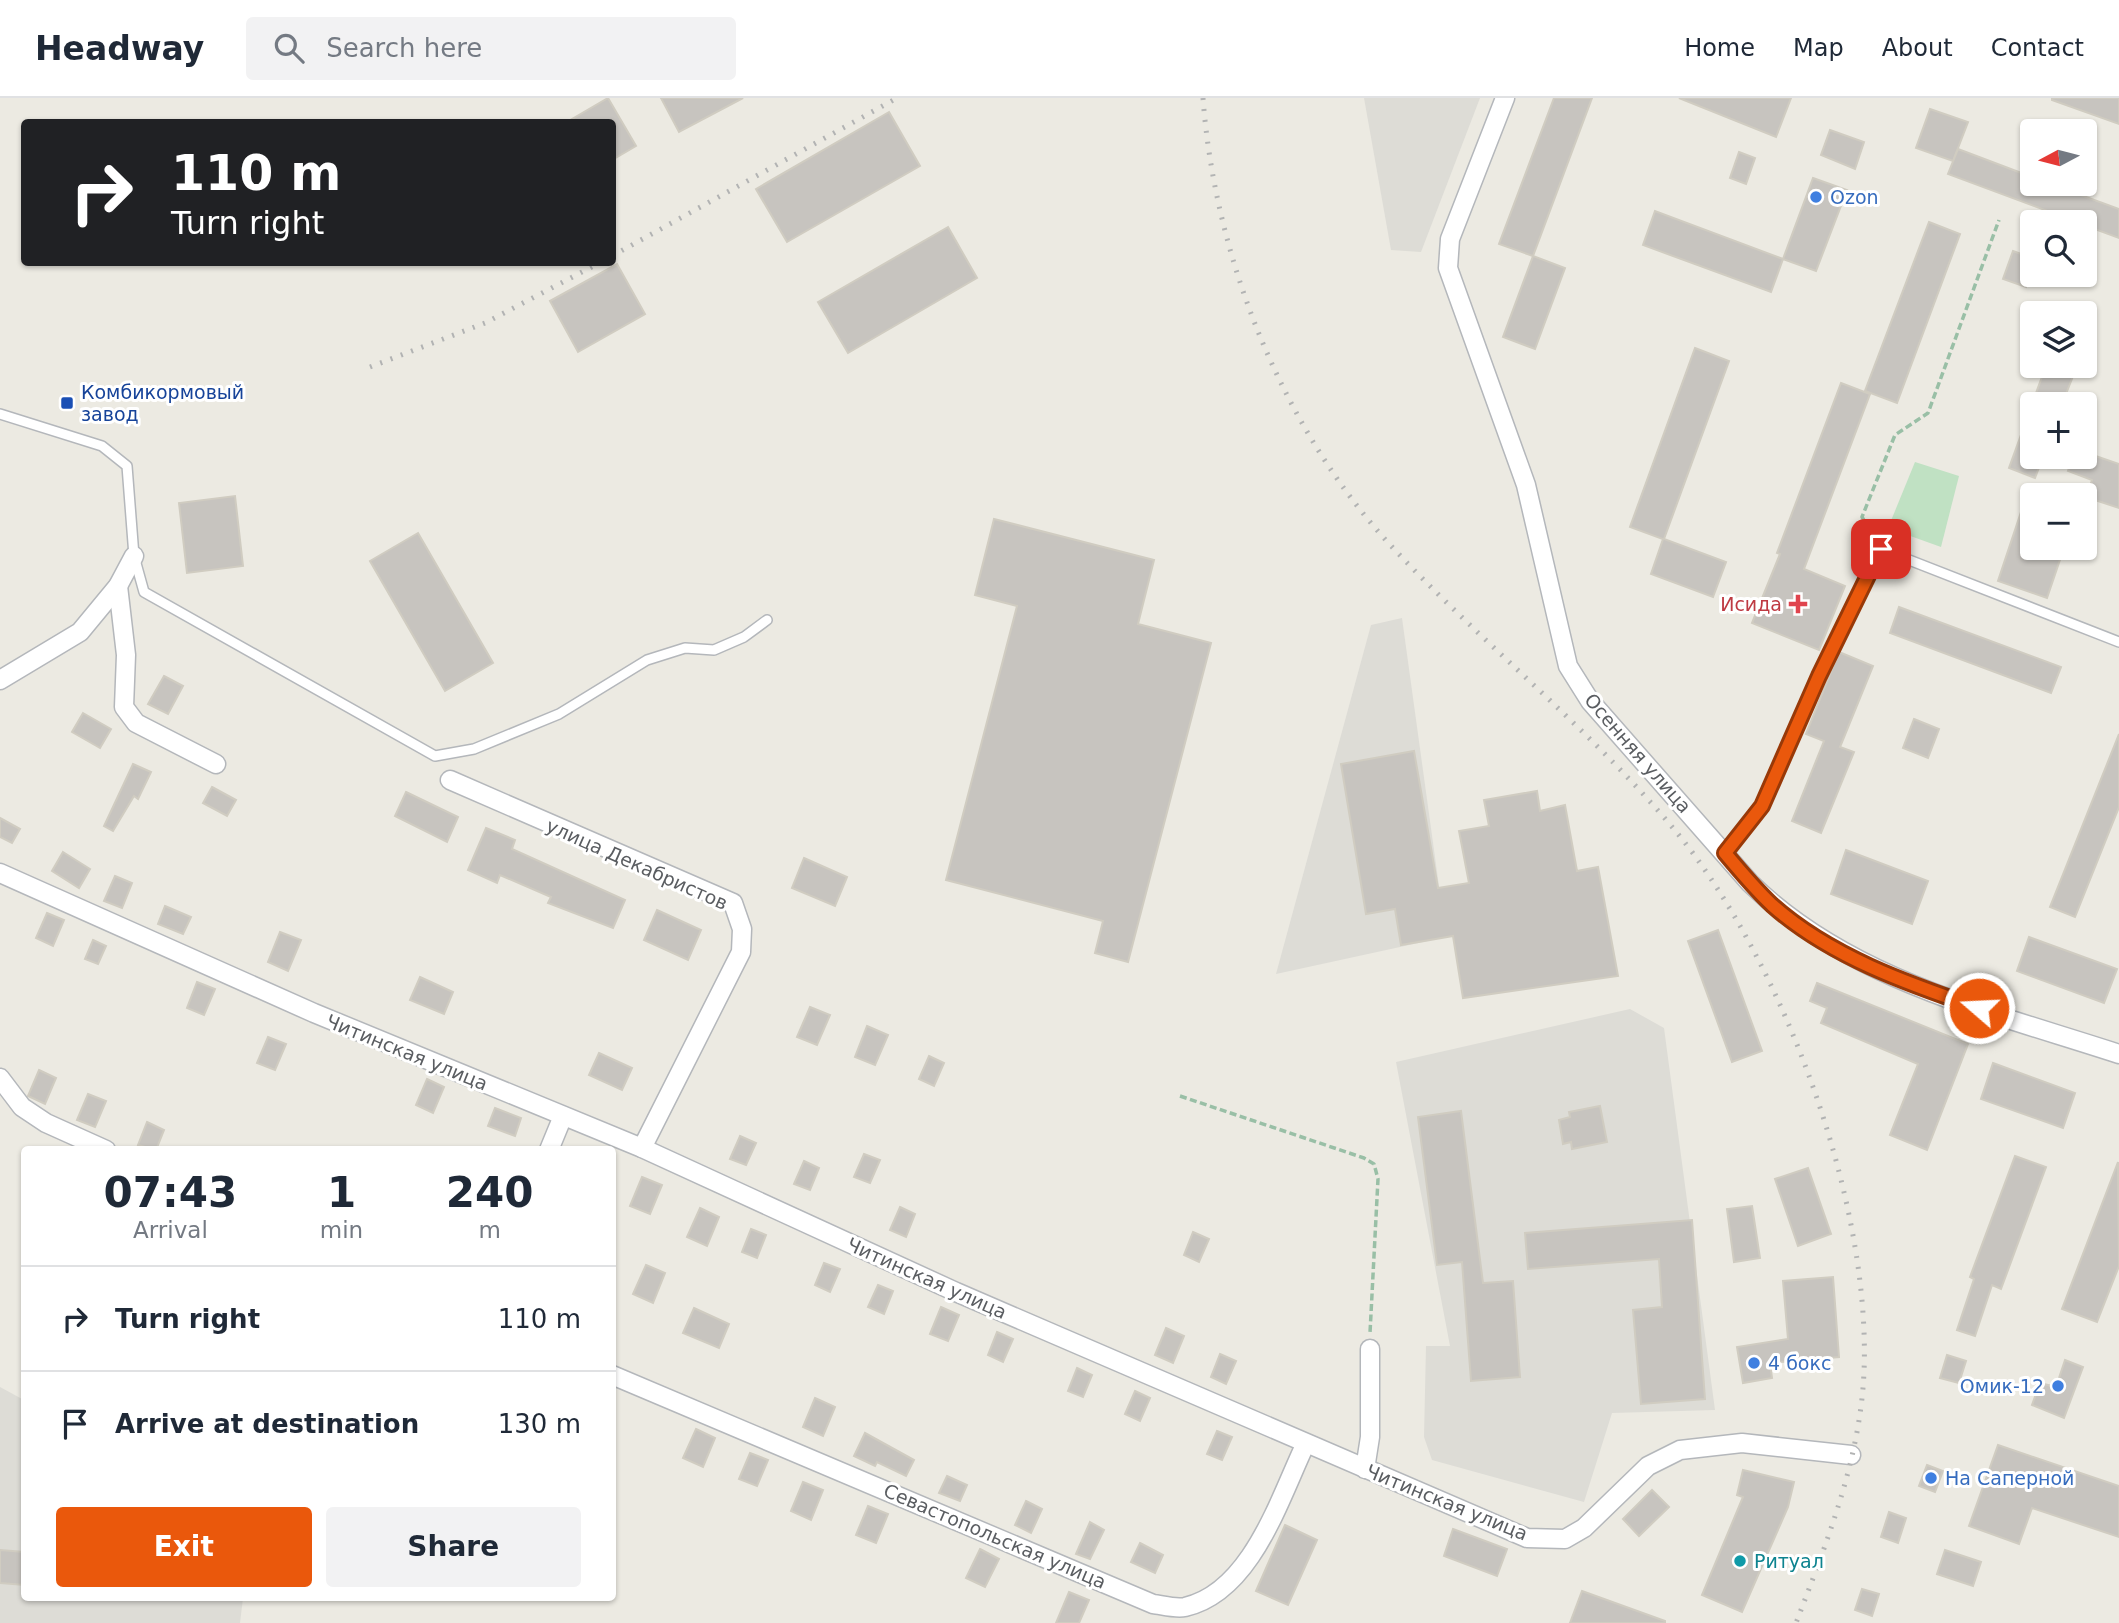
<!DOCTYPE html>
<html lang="en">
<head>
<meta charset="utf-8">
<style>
	:root { --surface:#fff; --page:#f2f2f3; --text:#1f2937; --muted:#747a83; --line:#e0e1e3; --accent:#ea580c }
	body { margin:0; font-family:"DejaVu Sans",sans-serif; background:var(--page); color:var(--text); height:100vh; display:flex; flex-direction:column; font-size:26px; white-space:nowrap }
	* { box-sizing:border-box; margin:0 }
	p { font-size:23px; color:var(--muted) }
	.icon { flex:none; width:38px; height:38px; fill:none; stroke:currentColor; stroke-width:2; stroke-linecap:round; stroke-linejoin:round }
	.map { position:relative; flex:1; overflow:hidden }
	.drawer { position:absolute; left:21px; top:1048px; width:595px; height:455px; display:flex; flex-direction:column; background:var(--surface); border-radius:7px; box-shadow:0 2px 5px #0004 }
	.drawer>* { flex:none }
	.hud { position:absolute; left:21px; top:21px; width:595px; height:147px; border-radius:7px; box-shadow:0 2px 5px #0004; background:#202124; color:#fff; overflow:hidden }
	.needle { width:46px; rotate:263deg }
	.fabs { position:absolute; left:2020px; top:21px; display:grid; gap:14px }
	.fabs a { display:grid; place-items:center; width:77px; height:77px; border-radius:7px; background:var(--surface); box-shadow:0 2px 5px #0004; font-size:35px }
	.pin { position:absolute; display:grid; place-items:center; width:60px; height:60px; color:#fff; margin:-30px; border-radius:14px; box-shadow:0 4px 10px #0006 }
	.me { position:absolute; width:77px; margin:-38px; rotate:289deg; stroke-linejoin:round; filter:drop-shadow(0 0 5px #0008) }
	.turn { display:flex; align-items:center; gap:24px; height:147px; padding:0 35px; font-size:32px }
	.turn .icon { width:91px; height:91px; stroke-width:2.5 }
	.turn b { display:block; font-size:49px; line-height:60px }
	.eta { display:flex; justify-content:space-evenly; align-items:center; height:119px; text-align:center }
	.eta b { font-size:42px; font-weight:600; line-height:49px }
	.cta { display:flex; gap:14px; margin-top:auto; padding:14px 35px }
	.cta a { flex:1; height:80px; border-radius:7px; background:var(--accent); color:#fff; font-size:28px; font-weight:600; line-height:80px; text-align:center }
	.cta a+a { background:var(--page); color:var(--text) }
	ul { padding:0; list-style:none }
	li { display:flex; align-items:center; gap:21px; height:105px; padding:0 35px; border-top:2px solid var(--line) }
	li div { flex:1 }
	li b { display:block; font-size:26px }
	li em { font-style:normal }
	header { display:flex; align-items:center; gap:42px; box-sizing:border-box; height:98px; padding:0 35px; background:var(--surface); border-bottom:2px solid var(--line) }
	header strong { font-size:33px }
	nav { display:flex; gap:38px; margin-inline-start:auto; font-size:24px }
	.search { width:490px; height:63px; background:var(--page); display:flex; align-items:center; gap:18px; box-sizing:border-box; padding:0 24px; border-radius:7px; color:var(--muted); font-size:26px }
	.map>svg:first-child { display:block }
</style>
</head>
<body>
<header>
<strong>Headway</strong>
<div class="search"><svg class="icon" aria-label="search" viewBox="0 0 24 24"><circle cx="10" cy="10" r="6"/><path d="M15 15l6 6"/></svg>Search here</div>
<nav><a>Home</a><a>Map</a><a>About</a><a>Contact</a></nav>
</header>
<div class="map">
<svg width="2119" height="1525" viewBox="0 0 2119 1525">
	<rect width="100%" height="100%" fill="#eceae2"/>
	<g fill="#dddcd6">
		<polygon points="1364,0 1480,0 1421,154 1391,152"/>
		<polygon points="1402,520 1446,839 1276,876 1371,527"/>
		<polygon points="1630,911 1664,930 1715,1312 1612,1315 1584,1404 1432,1362 1424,1339 1426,1248 1450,1248 1396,964"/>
		<polygon points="0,1289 24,1302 24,1500 243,1500 240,1525 0,1525"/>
	</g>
	<polygon fill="#c0e1c3" points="1915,364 1959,378 1941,449 1888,430"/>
	<g fill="#c7c4bf" stroke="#d0ccc1" stroke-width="2">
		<polygon points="608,0 636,48 612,62 612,24 567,24"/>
		<polygon points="661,0 743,0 679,34"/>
		<polygon points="1554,0 1592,0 1533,158 1565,170 1535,251 1503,239 1533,158 1499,146"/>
		<polygon points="1679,0 1791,0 1776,39"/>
		<polygon points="2052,0 2119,0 2119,26 2052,2"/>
		<polygon points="1930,11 1968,24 1953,63 1916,50"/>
		<polygon points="889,14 920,68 787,144 756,91"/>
		<polygon points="1830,32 1864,44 1855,71 1821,57"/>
		<polygon points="1958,51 2032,79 2032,86 2051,86 2119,111 2119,140 2084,127 2084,124 2077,124 1948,76"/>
		<polygon points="1739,54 1755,60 1746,86 1730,80"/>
		<polygon points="1813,80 1847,92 1816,173 1783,161 1771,194 1643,147 1655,113 1783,161"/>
		<polygon points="1929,124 1960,136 1897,305 1865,293"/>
		<polygon points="948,129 977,180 848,255 818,204"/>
		<polygon points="2013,153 2032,160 2032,173 2026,189 2003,181"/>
		<polygon points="617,166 645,216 578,254 550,203"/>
		<polygon points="1695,250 1729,263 1664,441 1726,464 1713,499 1651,476 1663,441 1630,429"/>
		<polygon points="2046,268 2077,268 2062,306 2032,306"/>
		<polygon points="1841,285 1870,296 1804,471 1845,488 1819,552 1752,525 1780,456 1777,455"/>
		<polygon points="2030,312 2032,359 2043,359 2035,380 2009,370"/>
		<polygon points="2084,354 2119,366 2119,410 2086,399 2092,382 2068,373 2073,359 2084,359"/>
		<polygon points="2029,390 2032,450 2064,450 2047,500 1998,483"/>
		<polygon points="235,398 243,468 187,475 179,405"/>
		<polygon points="994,421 1154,462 1138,526 1211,545 1128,864 1095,855 1103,823 946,782 1017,508 975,497"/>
		<polygon points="418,435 493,565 445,593 370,463"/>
		<polygon points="1899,509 2061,569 2051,595 1890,535"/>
		<polygon points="1839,554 1873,568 1840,649 1854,654 1821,735 1792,723 1824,643 1806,636"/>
		<polygon points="164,578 183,588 168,616 148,606"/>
		<polygon points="83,615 111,631 100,650 72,634"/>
		<polygon points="1914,621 1939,631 1928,660 1903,650"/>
		<polygon points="2119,636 2119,709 2075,819 2050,809"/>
		<polygon points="1414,653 1438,790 1469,785 1459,733 1489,728 1484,702 1537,693 1540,713 1565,707 1577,773 1598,769 1618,878 1463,900 1453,838 1401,847 1395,811 1366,816 1341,666"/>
		<polygon points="133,666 151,674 138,701 134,698 113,733 104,728"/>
		<polygon points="212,689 236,702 227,718 203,705"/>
		<polygon points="406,694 458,719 447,744 395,718"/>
		<polygon points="0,720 20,731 12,745 0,739"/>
		<polygon points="486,730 515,742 512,751 625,802 613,830 548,805 551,799 500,777 497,785 468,772"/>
		<polygon points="1846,752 1928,783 1912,826 1831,796"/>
		<polygon points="63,754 90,771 79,790 52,773"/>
		<polygon points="804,760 847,779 835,808 792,790"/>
		<polygon points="115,778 132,785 122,810 104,803"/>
		<polygon points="165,808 191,819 183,836 158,826"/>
		<polygon points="657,812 701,832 688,862 644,842"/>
		<polygon points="47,815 64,822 53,848 36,840"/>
		<polygon points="1718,832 1762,953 1732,964 1688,843"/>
		<polygon points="280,834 301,842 288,873 268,864"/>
		<polygon points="2029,839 2117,871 2104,905 2017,873"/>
		<polygon points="93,842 106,848 98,866 85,861"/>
		<polygon points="420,879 453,894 444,916 410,902"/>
		<polygon points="197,884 215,891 204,917 187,910"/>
		<polygon points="1817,885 1968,946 1927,1052 1890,1037 1918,966 1821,925 1827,910 1810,903"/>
		<polygon points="810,909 830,917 817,947 797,939"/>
		<polygon points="867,928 888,937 875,967 855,959"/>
		<polygon points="268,939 286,946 275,972 257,965"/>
		<polygon points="599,955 632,970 622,992 589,977"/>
		<polygon points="929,958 944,965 934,988 919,981"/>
		<polygon points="1993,965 2075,995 2063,1030 1981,1001"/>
		<polygon points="39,972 56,980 45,1006 28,998"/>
		<polygon points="427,981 444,989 433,1015 416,1007"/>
		<polygon points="88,996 106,1003 95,1029 77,1022"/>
		<polygon points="1600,1008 1607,1044 1572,1051 1571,1044 1563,1046 1559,1022 1570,1019 1569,1014"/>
		<polygon points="495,1010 521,1020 515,1038 488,1028"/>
		<polygon points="1461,1013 1483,1185 1513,1183 1520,1279 1471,1283 1462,1164 1437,1167 1418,1019"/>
		<polygon points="147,1024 164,1032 156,1052 138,1047"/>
		<polygon points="740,1038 756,1045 746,1067 730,1061"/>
		<polygon points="864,1056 880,1062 870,1085 854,1079"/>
		<polygon points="2015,1058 2046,1069 2001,1191 1992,1187 1975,1238 1957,1232 1974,1181 1970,1179"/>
		<polygon points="804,1063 819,1070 810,1092 794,1086"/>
		<polygon points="2118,1064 2119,1168 2097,1224 2062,1211"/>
		<polygon points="1808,1070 1831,1136 1798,1148 1775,1081"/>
		<polygon points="642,1079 662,1087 650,1116 630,1108"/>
		<polygon points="1752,1108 1760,1160 1734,1164 1727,1111"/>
		<polygon points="900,1109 915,1116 906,1139 890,1132"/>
		<polygon points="700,1110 719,1119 707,1148 687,1139"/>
		<polygon points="1692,1122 1705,1301 1641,1306 1633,1212 1662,1209 1659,1161 1528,1171 1525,1135"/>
		<polygon points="751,1131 766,1137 757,1160 742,1154"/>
		<polygon points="1193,1134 1209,1141 1199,1164 1184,1157"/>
		<polygon points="824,1165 840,1171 830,1194 815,1187"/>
		<polygon points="646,1167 665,1175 653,1205 633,1196"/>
		<polygon points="1833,1179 1839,1259 1770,1265 1772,1280 1743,1285 1737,1249 1788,1241 1783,1183"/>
		<polygon points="878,1187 893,1193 884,1216 868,1209"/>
		<polygon points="941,1209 959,1217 948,1243 930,1236"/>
		<polygon points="694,1210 729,1226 719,1250 683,1235"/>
		<polygon points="1166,1230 1184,1238 1173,1265 1155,1257"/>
		<polygon points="997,1234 1013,1241 1003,1264 988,1257"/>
		<polygon points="1220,1256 1236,1263 1226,1286 1211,1279"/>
		<polygon points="1947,1257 1966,1263 1959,1285 1940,1280"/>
		<polygon points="2065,1262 2083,1269 2064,1320 2032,1307 2040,1285 2056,1289"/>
		<polygon points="1077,1270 1092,1277 1083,1299 1068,1293"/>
		<polygon points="1135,1293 1150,1300 1140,1323 1125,1316"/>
		<polygon points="815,1300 835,1309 823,1338 803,1329"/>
		<polygon points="696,1331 715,1340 703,1369 683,1360"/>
		<polygon points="1217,1333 1232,1339 1222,1362 1207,1356"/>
		<polygon points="865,1335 914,1362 906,1378 877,1364 875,1368 854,1358"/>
		<polygon points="1998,1347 2119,1388 2119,1439 2032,1410 2019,1446 1969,1428"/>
		<polygon points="750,1355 768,1362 757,1388 739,1381"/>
		<polygon points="1927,1367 1943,1373 1935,1394 1919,1388"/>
		<polygon points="1743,1372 1794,1384 1788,1409 1742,1514 1702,1497 1743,1399 1737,1397"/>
		<polygon points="947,1378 967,1387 960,1403 939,1395"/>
		<polygon points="803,1384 823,1392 811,1422 791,1413"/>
		<polygon points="1652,1392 1669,1409 1639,1438 1623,1421"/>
		<polygon points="1026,1403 1042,1411 1031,1435 1015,1427"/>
		<polygon points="868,1408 888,1416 876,1445 856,1437"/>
		<polygon points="1889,1414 1906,1420 1898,1445 1881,1439"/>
		<polygon points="1090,1424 1104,1432 1090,1461 1076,1456"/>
		<polygon points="1285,1427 1317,1442 1288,1507 1256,1493"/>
		<polygon points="1453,1431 1507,1451 1497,1478 1444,1458"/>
		<polygon points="1140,1445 1163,1457 1155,1475 1131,1464"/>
		<polygon points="980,1451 999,1461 985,1489 966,1480"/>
		<polygon points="0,1452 24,1454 24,1487 0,1485"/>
		<polygon points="1945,1452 1981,1464 1973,1488 1937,1476"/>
		<polygon points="1862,1491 1879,1496 1872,1518 1855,1512"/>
		<polygon points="1582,1493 1665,1523 1665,1525 1570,1525"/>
		<polygon points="1069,1494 1089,1502 1079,1525 1056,1525"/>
	</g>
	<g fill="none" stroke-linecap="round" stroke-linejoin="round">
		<defs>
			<g id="lane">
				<polyline points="0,316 102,348 127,368 134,458 144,494 435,658 474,651 559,616 647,562 685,550 714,552 744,539 767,522"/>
				<polyline points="1725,755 1762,708 1819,578 1881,451 2119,544"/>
			</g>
			<g id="street">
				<path d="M1505 0 1450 141 1448 170 1526 387 1568 568 1590 603 1750 785C1849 882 1991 914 2119 956"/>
				<polyline points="118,488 126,557 124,609 136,625 216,666"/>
				<polyline points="0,582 80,534 118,488 134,458"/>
				<polyline points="450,682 733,805 742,831 741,854 642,1050"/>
				<polyline points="0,775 314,915 642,1050 956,1194 1527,1440 1565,1441 1584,1430 1648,1368 1680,1352 1742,1345 1851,1357"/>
				<polyline points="0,980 22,1009 46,1025 106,1052"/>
				<polyline points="549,1052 563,1018"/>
				<path d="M612 1277 1153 1506C1162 1507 1175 1511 1185 1509 1251 1494 1279 1402 1305 1347"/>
				<polyline points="1365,1371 1370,1339 1370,1251"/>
			</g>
		</defs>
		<use href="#lane" stroke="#b4b7bb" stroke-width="12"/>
		<use href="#street" stroke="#b4b7bb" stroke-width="21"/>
		<g stroke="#99bfa6" stroke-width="3.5" stroke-dasharray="7 3.5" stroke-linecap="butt">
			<polyline points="1875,440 1862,419 1895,337 1928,315 1999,122"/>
			<polyline points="1180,998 1364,1060 1374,1066 1378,1081 1370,1235"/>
		</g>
		<use href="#lane" stroke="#fff" stroke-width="9"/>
		<use href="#street" stroke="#fff" stroke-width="18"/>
		<g stroke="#b2b3b3" stroke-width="5" stroke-dasharray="2 9" stroke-linecap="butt">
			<path d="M1203 0C1215 161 1283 333 1394 451 1484 547 1588 629 1673 730 1784 862 1877 1116 1863 1290 1856 1372 1825 1449 1796 1525"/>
			<polyline points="612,158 897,0"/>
			<polyline points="370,269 485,225 601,164"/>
		</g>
	</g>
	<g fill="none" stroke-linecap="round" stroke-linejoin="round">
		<defs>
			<path id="route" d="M1881 451 1819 578 1762 708 1725 755C1740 773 1755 791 1772 807 1829 858 1908 886 1979 910"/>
		</defs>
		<use href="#route" stroke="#983908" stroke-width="18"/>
		<use href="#route" stroke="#ea580c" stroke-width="12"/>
	</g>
	<g fill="#3f7fe0" stroke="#fff" stroke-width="2.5">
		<circle cx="1816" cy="99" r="7"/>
		<circle cx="1754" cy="1265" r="7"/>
		<circle cx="2058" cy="1288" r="7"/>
		<circle cx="1931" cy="1380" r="7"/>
	</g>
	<rect fill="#1a4fb4" stroke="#fff" stroke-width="2.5" x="60" y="298" width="14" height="14" rx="3.5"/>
	<path fill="#e0444e" stroke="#fff" stroke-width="2.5" d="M1794.5 495.5h7v7h7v7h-7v7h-7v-7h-7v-7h7z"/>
	<circle fill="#0f9aa8" stroke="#fff" stroke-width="2.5" cx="1740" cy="1463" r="7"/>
	<g text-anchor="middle" stroke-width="6" stroke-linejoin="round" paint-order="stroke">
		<g font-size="19" fill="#366cbe" stroke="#fff" text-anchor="start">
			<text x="1830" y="106">Ozon</text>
			<text x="1768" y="1272">4 бокс</text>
			<text x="2044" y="1295" text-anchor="end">Омик-12</text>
			<text x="1945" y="1387">На Саперной</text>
		</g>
		<g font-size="19" fill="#164399" stroke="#fff" text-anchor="start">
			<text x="81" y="301">Комбикормовый<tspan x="81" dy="22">завод</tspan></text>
		</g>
		<g font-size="19" fill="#be3a42" stroke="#fff" text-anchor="end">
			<text x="1782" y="513">Исида</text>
		</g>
		<g font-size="19" fill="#5a5d61" stroke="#fff">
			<text transform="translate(1638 655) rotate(49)" y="7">Осенняя улица</text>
			<text transform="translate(637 766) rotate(24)" y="7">улица Декабристов</text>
			<text transform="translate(407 954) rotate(22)" y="7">Читинская улица</text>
			<text transform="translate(927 1180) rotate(24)" y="7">Читинская улица</text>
			<text transform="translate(1447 1404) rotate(22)" y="7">Читинская улица</text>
			<text transform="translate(995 1438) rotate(23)" y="7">Севастопольская улица</text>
		</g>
		<g font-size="19" fill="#0d838f" stroke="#fff" text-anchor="start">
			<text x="1754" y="1470">Ритуал</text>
		</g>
	</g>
</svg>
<div class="fabs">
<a><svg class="needle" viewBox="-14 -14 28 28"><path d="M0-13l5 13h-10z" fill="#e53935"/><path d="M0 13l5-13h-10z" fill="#747a83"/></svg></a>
<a><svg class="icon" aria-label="search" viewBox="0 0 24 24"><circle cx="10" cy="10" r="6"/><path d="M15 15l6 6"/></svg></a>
<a><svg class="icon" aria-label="layers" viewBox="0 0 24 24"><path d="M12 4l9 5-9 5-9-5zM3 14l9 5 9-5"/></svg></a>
<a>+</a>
<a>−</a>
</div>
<div class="pin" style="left:1881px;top:451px;background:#d93025"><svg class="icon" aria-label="arrive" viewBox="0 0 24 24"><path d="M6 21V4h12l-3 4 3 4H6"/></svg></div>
<svg class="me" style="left:1979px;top:910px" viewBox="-20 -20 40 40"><circle r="17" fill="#ea580c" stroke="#fff" stroke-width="3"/><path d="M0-11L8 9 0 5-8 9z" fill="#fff"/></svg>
<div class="hud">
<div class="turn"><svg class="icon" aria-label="right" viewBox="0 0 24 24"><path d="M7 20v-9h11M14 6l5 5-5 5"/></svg><div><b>110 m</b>Turn right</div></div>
</div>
<section class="drawer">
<div class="eta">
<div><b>07:43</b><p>Arrival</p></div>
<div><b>1</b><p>min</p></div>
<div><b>240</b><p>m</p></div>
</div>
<ul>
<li><svg class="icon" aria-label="right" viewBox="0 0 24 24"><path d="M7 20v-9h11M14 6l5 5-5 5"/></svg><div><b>Turn right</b></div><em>110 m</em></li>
<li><svg class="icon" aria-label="arrive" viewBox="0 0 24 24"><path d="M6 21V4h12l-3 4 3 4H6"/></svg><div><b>Arrive at destination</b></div><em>130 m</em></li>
</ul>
<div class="cta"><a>Exit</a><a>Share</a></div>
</section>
</div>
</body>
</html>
